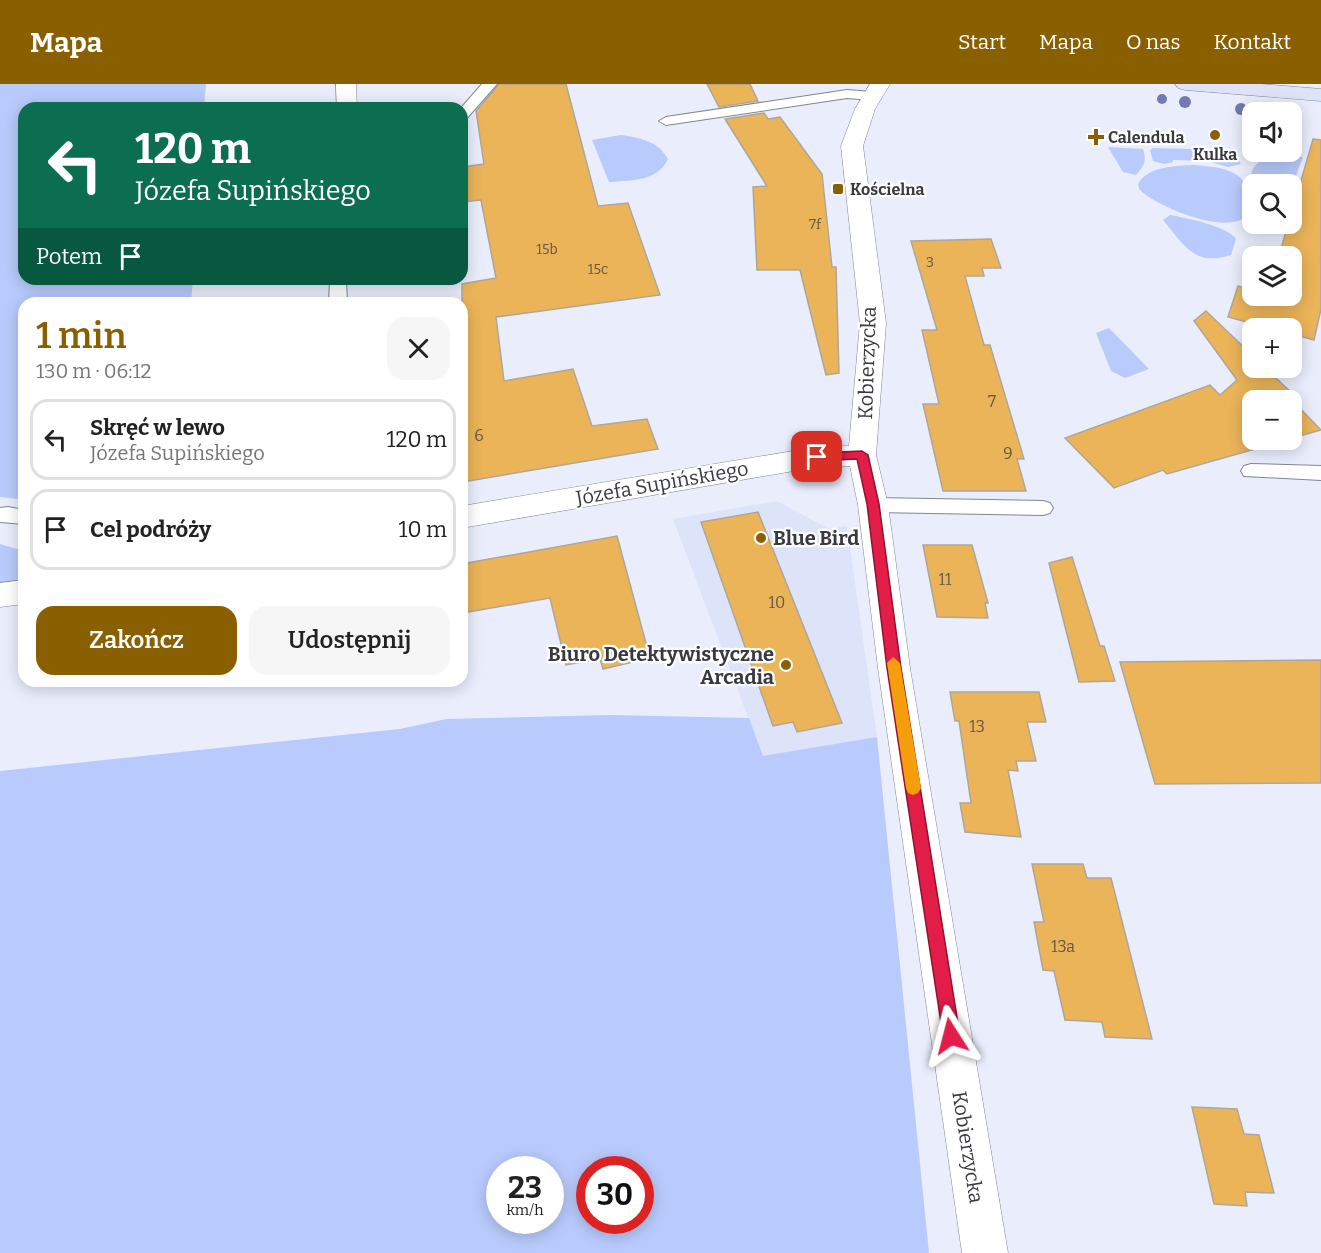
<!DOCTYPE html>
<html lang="pl">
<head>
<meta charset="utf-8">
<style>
	:root { --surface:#fff; --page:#f6f6f6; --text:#222; --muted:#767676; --line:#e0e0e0; --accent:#8a5f00 }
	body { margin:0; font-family:Bitter,serif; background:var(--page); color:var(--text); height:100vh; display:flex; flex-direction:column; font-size:22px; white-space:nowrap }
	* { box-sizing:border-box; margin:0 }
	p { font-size:20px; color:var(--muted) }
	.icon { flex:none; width:33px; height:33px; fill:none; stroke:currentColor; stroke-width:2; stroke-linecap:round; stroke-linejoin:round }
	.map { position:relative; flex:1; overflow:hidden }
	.drawer { position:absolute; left:18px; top:213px; width:450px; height:390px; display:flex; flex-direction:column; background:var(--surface); border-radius:18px; box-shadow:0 3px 15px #0003 }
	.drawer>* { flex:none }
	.hud { position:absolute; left:18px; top:18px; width:450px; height:183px; border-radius:18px; box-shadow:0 3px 15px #0003; background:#0b6e4f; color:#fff; overflow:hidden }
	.controls { position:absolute; left:1242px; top:18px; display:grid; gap:12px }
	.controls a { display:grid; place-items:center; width:60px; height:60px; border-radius:12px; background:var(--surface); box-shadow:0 3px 15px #0003; font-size:30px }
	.speed { position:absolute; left:486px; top:1072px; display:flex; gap:12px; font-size:30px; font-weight:700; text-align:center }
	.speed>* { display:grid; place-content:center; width:78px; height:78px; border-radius:50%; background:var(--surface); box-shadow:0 3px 15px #0003; line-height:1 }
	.speed small { font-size:15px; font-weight:400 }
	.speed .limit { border:9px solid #d22; background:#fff; color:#111 }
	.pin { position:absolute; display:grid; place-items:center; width:51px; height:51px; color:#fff; margin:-26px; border-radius:12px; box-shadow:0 3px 9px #0006 }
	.me { position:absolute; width:66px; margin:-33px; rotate:351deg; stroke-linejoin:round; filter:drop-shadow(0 0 4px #0008) }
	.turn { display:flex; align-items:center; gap:21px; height:126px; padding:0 18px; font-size:27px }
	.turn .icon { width:78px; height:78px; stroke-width:2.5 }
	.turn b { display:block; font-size:42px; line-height:51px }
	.then { display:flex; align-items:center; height:57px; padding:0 18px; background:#0003; gap:12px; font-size:22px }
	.round { display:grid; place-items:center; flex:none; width:63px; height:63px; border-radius:18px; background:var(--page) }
	.summary { display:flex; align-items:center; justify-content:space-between; height:102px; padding:0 18px }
	h1 { font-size:36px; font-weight:600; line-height:45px; color:var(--accent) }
	.cta { display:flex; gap:12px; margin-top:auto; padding:12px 18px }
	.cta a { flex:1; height:69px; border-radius:18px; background:var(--accent); color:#fff; font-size:24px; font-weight:600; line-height:69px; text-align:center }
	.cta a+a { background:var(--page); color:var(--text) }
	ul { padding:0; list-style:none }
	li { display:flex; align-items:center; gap:18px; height:81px; margin:0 12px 9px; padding:0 6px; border:3px solid var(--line); border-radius:18px }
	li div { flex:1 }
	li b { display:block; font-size:22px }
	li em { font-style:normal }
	header { display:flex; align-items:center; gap:36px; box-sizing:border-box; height:84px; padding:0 30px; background:var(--accent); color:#fff }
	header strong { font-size:28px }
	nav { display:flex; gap:33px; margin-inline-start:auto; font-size:21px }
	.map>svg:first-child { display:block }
</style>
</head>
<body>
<header>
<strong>Mapa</strong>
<nav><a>Start</a><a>Mapa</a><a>O nas</a><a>Kontakt</a></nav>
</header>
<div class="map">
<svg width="1321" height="1169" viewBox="0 0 1321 1169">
	<rect width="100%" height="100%" fill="#eaeefc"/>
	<polygon fill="#dde4f9" points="777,417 829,445 847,442 877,653 763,673 673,435"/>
	<g fill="#b9cafc" fill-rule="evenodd">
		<polygon points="0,0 206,0 204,24 24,24 24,195 193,195 191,219 24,219 24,420 18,415 0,413"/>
		<path d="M621 51C641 54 658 57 668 75 657 98 632 96 609 98L592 56Z"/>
		<path d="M1108 63 1143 65C1147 77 1144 82 1136 91L1123 88Z"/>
		<polygon points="1153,64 1232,66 1241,80 1228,83 1207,77 1173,76 1173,78 1164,80 1153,77 1150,66"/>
		<path d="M1283 72 1303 73 1296 92H1251C1253 75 1269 75 1283 72Z"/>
		<path d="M1194 81C1211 83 1240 83 1246 103 1249 111 1247 124 1246 132 1228 152 1154 122 1139 105L1138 100C1148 82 1176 82 1194 81Z"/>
		<path d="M1170 131C1186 134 1227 142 1236 155L1231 171C1194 183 1184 161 1163 136Z"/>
		<polygon points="1109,244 1149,285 1125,294 1111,287 1096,249"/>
		<polygon points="0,460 24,467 24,489 17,497 0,500"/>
		<path d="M611 631 749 634 763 672 877 653 929 1169H0V687L400 645 446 635ZM500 1086H550V1137H500ZM590 1086H640V1137H590Z"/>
	</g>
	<g fill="#ebb459" stroke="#aea69a" stroke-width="1.5">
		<polygon points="499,0 566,0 598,122 628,119 660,211 496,233 504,297 573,285 592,342 647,335 658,365 462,398 462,200 496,194 481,116 462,118 462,83 484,80 476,27"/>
		<polygon points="707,0 750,0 758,17 719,23"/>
		<polygon points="764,29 768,35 780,33 822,90 832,183 836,183 839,289 826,291 800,186 757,186 753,103 767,102 725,35"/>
		<polygon points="1313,55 1321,56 1321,225 1314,256 1292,250 1292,244 1269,244 1228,233 1238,202 1252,206 1252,212 1292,212 1292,172 1279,172 1288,140 1292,140 1292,128"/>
		<polygon points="991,155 1001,184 982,184 984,192 965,192 984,261 990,261 1024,375 1017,375 1026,407 943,407 923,320 939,320 922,246 937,246 911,157"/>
		<polygon points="1206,227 1252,271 1252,284 1265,284 1293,310 1287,311 1321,346 1292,354 1292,316 1252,316 1252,356 1287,356 1167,390 1163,386 1114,404 1065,354 1210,301 1220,311 1237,296 1194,237"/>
		<polygon points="758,428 842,639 797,648 793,638 773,642 701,438"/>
		<polygon points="617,452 650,574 603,585 600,575 566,581 550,514 462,529 462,480"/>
		<polygon points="923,461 972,461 988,519 985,519 988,534 937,533"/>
		<polygon points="1072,473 1100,562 1104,562 1115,597 1079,598 1049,479"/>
		<polygon points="1321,576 1321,699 1155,700 1120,578"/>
		<polygon points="950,608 1039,608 1046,638 1027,638 1036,677 1016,677 1018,687 1008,686 1021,753 965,748 960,719 971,719 959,637 955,637"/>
		<polygon points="1032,780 1083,780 1087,794 1111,794 1152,955 1105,953 1102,938 1065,936 1054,887 1043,886 1034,838 1044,838"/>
		<polygon points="1192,1023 1237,1025 1244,1050 1259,1051 1274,1109 1245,1108 1247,1122 1214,1120"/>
	</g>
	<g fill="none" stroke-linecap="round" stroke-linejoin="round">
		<defs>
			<g id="lane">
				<polygon points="482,0 497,0 467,34 462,35 461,24"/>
				<polygon points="847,6 872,8 879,12 872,16 847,14 666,41 659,37 666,33"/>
				<polygon points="330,195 346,195 347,219 329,219"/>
				<polygon points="1251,380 1321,382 1321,396 1244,392 1241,387 1244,382"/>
				<polygon points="873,414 1043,417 1050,419 1053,424 1050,429 1043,431 873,428 866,426 863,421 866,416"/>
				<polygon points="8,423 24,426 24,440 0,438 0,424"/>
			</g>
			<g id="street">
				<polygon points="336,0 356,0 357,24 337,24"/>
				<polygon points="870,0 890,0 875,25 863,62 886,239 876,371 888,421 910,584 1008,1169 962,1169 878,584 858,421 850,382 817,383 462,444 462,422 817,363 849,362 860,239 841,62 855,25"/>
				<polygon points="24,496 24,520 0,523 0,499"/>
			</g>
			<polygon id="secondary" points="1175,0 1261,0 1321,5 1321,17 1185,6 1178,4"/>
		</defs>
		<use href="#lane" stroke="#828693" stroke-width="2"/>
		<use href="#street" stroke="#828693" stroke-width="1"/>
		<use href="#secondary" stroke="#828693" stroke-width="1"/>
		<use href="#lane" fill="#fff" fill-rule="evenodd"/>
		<use href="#street" fill="#fff" fill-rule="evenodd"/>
		<use href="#secondary" fill="#dde4fa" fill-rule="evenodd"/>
	</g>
	<g fill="#7479b3">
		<circle cx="1162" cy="15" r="5"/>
		<circle cx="1185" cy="18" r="6"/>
		<circle cx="1241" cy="25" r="6"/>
	</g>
	<polygon fill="#e11d48" stroke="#92132f" stroke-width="1.5" points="862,367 868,371 879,420 901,584 960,952 957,959 951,961 945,959 943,952 887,584 867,420 857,375 817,377 811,373 817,369"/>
	<polygon fill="#f59e0b" points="893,573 900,579 921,704 918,709 913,711 908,709 906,704 887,579"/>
	<g fill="#8a5f00" stroke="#fff" stroke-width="2">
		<circle cx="1215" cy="51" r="6"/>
		<path d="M1093 44h6v6h6v6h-6v6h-6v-6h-6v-6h6z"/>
		<rect x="832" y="99" width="12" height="12" rx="3"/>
		<circle cx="761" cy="454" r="6"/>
		<circle cx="786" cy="581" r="6"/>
	</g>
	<g text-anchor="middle" stroke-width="4.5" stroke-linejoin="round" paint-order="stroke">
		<g font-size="14" fill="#655846">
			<text x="815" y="145">7f</text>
			<text x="547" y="170">15b</text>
			<text x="930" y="183">3</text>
			<text x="598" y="190">15c</text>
		</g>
		<g font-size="16" font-weight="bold" fill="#383a40" stroke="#fff" text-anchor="start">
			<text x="1108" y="59">Calendula</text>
			<text x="1215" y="76" text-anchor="middle">Kulka</text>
			<text x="850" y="111">Kościelna</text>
		</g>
		<g font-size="16" fill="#655846">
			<text x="992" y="323">7</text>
			<text x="479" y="357">6</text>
			<text x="1008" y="375">9</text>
			<text x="945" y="501">11</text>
			<text x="777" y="524">10</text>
			<text x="977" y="648">13</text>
			<text x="1063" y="868">13a</text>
		</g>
		<g font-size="20" fill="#383a40" stroke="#fff">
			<text transform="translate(867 279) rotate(-88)" y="7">Kobierzycka</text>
			<text transform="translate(662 399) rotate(-10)" y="7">Józefa Supińskiego</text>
			<text transform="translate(968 1063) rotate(81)" y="7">Kobierzycka</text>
		</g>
		<g font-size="20" font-weight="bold" fill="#383a40" stroke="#fff" text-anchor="start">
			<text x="773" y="461">Blue Bird</text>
			<text x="774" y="577" text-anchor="end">Biuro Detektywistyczne<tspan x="774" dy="23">Arcadia</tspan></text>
		</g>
	</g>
</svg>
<div class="controls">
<a><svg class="icon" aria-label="sound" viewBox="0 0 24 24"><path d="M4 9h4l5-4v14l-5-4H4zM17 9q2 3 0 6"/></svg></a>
<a><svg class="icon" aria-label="search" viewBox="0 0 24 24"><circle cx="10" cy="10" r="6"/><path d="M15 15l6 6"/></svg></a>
<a><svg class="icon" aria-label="layers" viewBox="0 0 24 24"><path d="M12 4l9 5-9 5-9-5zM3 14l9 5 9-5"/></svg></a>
<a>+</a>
<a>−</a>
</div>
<div class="speed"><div>23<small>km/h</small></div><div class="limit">30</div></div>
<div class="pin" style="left:817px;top:373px;background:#d93025"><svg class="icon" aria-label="arrive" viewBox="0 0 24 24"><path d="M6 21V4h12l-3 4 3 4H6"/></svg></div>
<svg class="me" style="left:951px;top:952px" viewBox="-20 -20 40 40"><path d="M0-17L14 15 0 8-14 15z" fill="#e11d48" stroke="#fff" stroke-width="4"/></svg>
<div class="hud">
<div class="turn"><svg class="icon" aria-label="left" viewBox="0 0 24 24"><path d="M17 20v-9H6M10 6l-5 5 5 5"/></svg><div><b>120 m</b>Józefa Supińskiego</div></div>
<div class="then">Potem<svg class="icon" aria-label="arrive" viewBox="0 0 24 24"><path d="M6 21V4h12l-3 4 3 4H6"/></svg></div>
</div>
<section class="drawer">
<div class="summary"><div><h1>1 min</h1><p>130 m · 06:12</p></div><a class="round"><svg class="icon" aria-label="close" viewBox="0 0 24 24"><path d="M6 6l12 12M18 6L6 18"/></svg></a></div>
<ul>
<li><svg class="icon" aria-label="left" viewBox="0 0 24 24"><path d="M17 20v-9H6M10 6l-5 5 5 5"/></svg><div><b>Skręć w lewo</b><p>Józefa Supińskiego</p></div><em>120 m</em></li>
<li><svg class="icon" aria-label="arrive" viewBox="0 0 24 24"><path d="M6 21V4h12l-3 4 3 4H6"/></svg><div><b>Cel podróży</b></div><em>10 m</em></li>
</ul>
<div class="cta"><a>Zakończ</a><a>Udostępnij</a></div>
</section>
</div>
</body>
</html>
